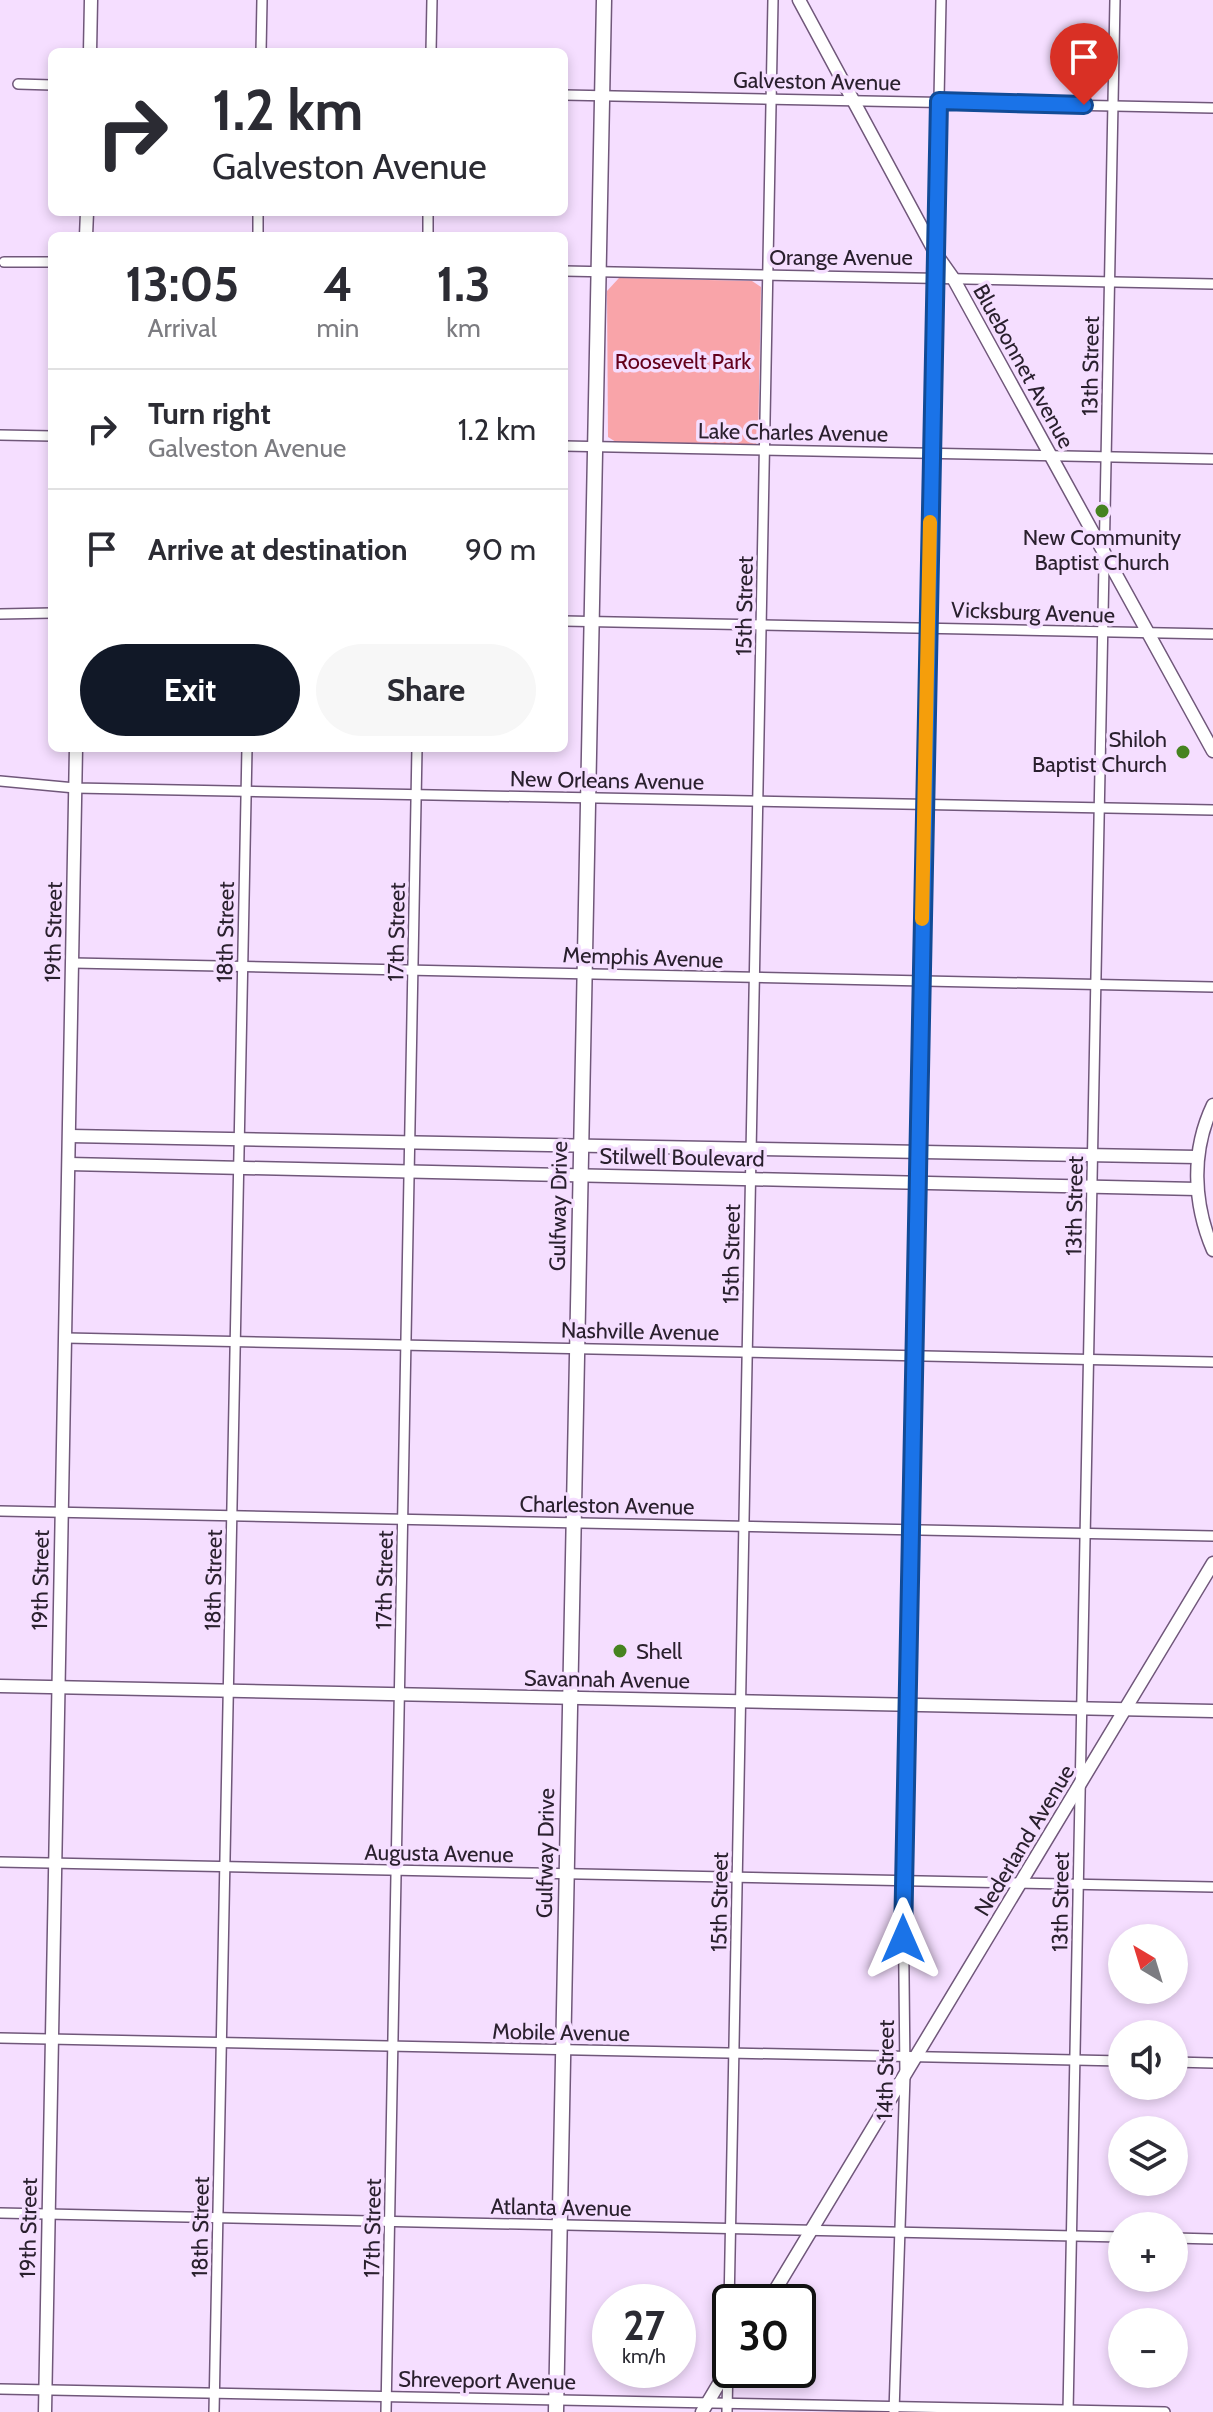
<!DOCTYPE html>
<html lang="en">
<head>
<meta charset="utf-8">
<style>
	:root { --surface:#fff; --page:#f7f7f7; --text:#2b2b33; --muted:#7c7c81; --line:#e1e1e2; --accent:#111827 }
	body { margin:0; font-family:Cabin,sans-serif; background:var(--page); color:var(--text); height:100vh; display:flex; flex-direction:column; font-size:30px; white-space:nowrap }
	* { box-sizing:border-box; margin:0 }
	p { font-size:26px; color:var(--muted) }
	.icon { flex:none; width:44px; height:44px; fill:none; stroke:currentColor; stroke-width:2; stroke-linecap:round; stroke-linejoin:round }
	.map { position:relative; flex:1; overflow:hidden }
	.sheet { position:absolute; left:48px; top:232px; width:520px; height:520px; display:flex; flex-direction:column; background:var(--surface); border-radius:12px; box-shadow:0 4px 12px #0003 }
	.sheet>* { flex:none }
	.hud { position:absolute; left:48px; top:48px; width:520px; height:168px; border-radius:12px; box-shadow:0 4px 12px #0003; background:#fff; color:var(--text); overflow:hidden }
	.needle { width:52px; rotate:322deg }
	.controls { position:absolute; left:1108px; top:1924px; display:grid; gap:16px }
	.controls a { display:grid; place-items:center; width:80px; height:80px; border-radius:50%; background:var(--surface); box-shadow:0 4px 12px #0003; font-size:40px }
	.speed { position:absolute; left:592px; top:2284px; display:flex; gap:16px; font-size:40px; font-weight:700; text-align:center }
	.speed>* { display:grid; place-content:center; width:104px; height:104px; border-radius:50%; background:var(--surface); box-shadow:0 4px 12px #0003; line-height:1 }
	.speed small { font-size:20px; font-weight:400 }
	.speed .limit { border:4px solid #111; border-radius:12px; background:#fff; color:#111 }
	.pin { position:absolute; display:grid; place-items:center; width:68px; height:68px; color:#fff; margin:-82px -34px; border-radius:50% 50% 50% 0; rotate:-45deg; box-shadow:0 0 8px #0007 }
	.pin .icon { rotate:45deg }
	.me { position:absolute; width:88px; margin:-44px; rotate:0deg; stroke-linejoin:round; filter:drop-shadow(0 0 6px #0008) }
	.turn { display:flex; align-items:center; gap:28px; height:168px; padding:0 32px; font-size:36px }
	.turn .icon { width:104px; height:104px; stroke-width:2.5 }
	.turn b { display:block; font-size:56px; line-height:68px }
	.eta { display:flex; justify-content:space-evenly; align-items:center; height:136px; text-align:center }
	.eta b { font-size:48px; font-weight:700; line-height:56px }
	.primary-button { display:flex; gap:16px; margin-top:auto; padding:16px 32px }
	.primary-button a { flex:1; height:92px; border-radius:48px; background:var(--accent); color:#fff; font-size:32px; font-weight:700; line-height:92px; text-align:center }
	.primary-button a+a { background:var(--page); color:var(--text) }
	ul { padding:0; list-style:none }
	li { display:flex; align-items:center; gap:24px; height:120px; padding:0 32px; border-top:2px solid var(--line) }
	li div { flex:1 }
	li b { display:block; font-size:30px }
	li em { font-style:normal }
	.map>svg:first-child { display:block }
</style>
</head>
<body>
<div class="map">
<svg width="1213" height="2412" viewBox="0 0 1213 2412">
	<rect width="100%" height="100%" fill="#f5deff"/>
	<polygon fill="#f9a4a9" points="619,278 752,281 761,287 758,440 755,445 616,442 608,437 607,291"/>
	<g fill="none" stroke-linecap="round" stroke-linejoin="round">
		<defs>
			<g id="street">
				<polyline points="261,52 262,0"/>
				<polyline points="431,52 432,0"/>
				<polyline points="18,84 52,85"/>
				<polyline points="564,95 1213,108"/>
				<polyline points="258,236 258,212"/>
				<polyline points="428,236 428,212"/>
				<polyline points="4,262 52,262"/>
				<polyline points="564,271 1213,284"/>
				<polyline points="0,435 52,436"/>
				<polyline points="564,446 1213,459"/>
				<polyline points="0,614 52,613"/>
				<polyline points="564,621 1213,634"/>
				<polyline points="0,781 75,788 1213,810"/>
				<polyline points="73,963 1213,987"/>
				<polyline points="66,1338 1213,1362"/>
				<polyline points="0,1511 1213,1536"/>
				<polyline points="0,1862 1213,1887"/>
				<polyline points="0,2038 1122,2061"/>
				<polyline points="1174,2062 1213,2063"/>
				<polyline points="0,2213 1122,2237"/>
				<polyline points="1174,2238 1213,2239"/>
				<polyline points="0,2389 1165,2412"/>
				<polyline points="214,2412 247,748"/>
				<polyline points="386,2412 417,748"/>
				<polyline points="727,2412 773,0"/>
				<polyline points="894,2412 905,2075 903,1880 941,0"/>
				<polyline points="1068,2412 1115,0"/>
			</g>
			<g id="secondary">
				<polyline points="799,0 936,254 953,278 1213,751"/>
				<polyline points="90,52 91,0"/>
				<polyline points="86,236 87,212"/>
				<path d="M1213 1105C1191 1151 1193 1203 1213 1250"/>
				<polyline points="70,1136 1197,1157"/>
				<polyline points="69,1164 1197,1189"/>
				<polyline points="0,1686 1213,1711"/>
				<polyline points="768,2302 1213,1563"/>
				<polyline points="45,2412 76,748"/>
				<polyline points="702,2412 730,2365"/>
			</g>
			<polyline id="primary" points="556,2412 604,0"/>
		</defs>
		<use href="#street" stroke="#70577a" stroke-width="12"/>
		<use href="#secondary" stroke="#70577a" stroke-width="15"/>
		<use href="#primary" stroke="#70577a" stroke-width="17"/>
		<use href="#street" stroke="#fff" stroke-width="9"/>
		<use href="#secondary" stroke="#fff" stroke-width="12"/>
		<use href="#primary" stroke="#fff" stroke-width="14"/>
	</g>
	<g fill="none" stroke-linecap="round" stroke-linejoin="round">
		<defs>
			<polyline id="route" points="903,1939 939,101 1084,105"/>
		</defs>
		<use href="#route" stroke="#114b97" stroke-width="20"/>
		<use href="#route" stroke="#1a73e8" stroke-width="14"/>
		<polyline stroke="#f59e0b" stroke-width="14" points="922,919 930,522"/>
	</g>
	<g fill="#468320" stroke="#f5deff" stroke-width="3">
		<circle cx="1102" cy="511" r="8"/>
		<circle cx="1183" cy="752" r="8"/>
		<circle cx="620" cy="1651" r="8"/>
	</g>
	<g text-anchor="middle" stroke-width="7" stroke-linejoin="round" paint-order="stroke">
		<g font-size="22" fill="#2a202e" stroke="#f5deff">
			<text transform="translate(817 81) rotate(1)" y="8">Galveston Avenue</text>
			<text x="841" y="265">Orange Avenue</text>
			<text transform="translate(1024 366) rotate(61)" y="8">Bluebonnet Avenue</text>
			<text transform="translate(1090 366) rotate(-89)" y="8">13th Street</text>
			<text transform="translate(793 432) rotate(1)" y="8">Lake Charles Avenue</text>
			<text transform="translate(744 606) rotate(-89)" y="8">15th Street</text>
			<text transform="translate(1033 612) rotate(2)" y="8">Vicksburg Avenue</text>
			<text transform="translate(607 780) rotate(1)" y="8">New Orleans Avenue</text>
			<text transform="translate(53 932) rotate(-89)" y="8">19th Street</text>
			<text transform="translate(225 932) rotate(-89)" y="8">18th Street</text>
			<text transform="translate(396 932) rotate(-89)" y="8">17th Street</text>
			<text transform="translate(643 957) rotate(2)" y="8">Memphis Avenue</text>
			<text transform="translate(682 1157) rotate(1)" y="8">Stilwell Boulevard</text>
			<text transform="translate(558 1206) rotate(-89)" y="8">Gulfway Drive</text>
			<text transform="translate(1074 1206) rotate(-89)" y="8">13th Street</text>
			<text transform="translate(731 1254) rotate(-89)" y="8">15th Street</text>
			<text transform="translate(640 1331) rotate(1)" y="8">Nashville Avenue</text>
			<text transform="translate(607 1505) rotate(1)" y="8">Charleston Avenue</text>
			<text transform="translate(40 1580) rotate(-89)" y="8">19th Street</text>
			<text transform="translate(213 1580) rotate(-89)" y="8">18th Street</text>
			<text transform="translate(384 1580) rotate(-89)" y="8">17th Street</text>
			<text transform="translate(607 1679) rotate(1)" y="8">Savannah Avenue</text>
			<text transform="translate(1024 1840) rotate(-59)" y="8">Nederland Avenue</text>
			<text transform="translate(439 1853) rotate(1)" y="8">Augusta Avenue</text>
			<text transform="translate(545 1853) rotate(-89)" y="8">Gulfway Drive</text>
			<text transform="translate(719 1902) rotate(-89)" y="8">15th Street</text>
			<text transform="translate(1060 1902) rotate(-89)" y="8">13th Street</text>
			<text transform="translate(561 2032) rotate(1)" y="8">Mobile Avenue</text>
			<text transform="translate(885 2070) rotate(-89)" y="8">14th Street</text>
			<text transform="translate(561 2207) rotate(1)" y="8">Atlanta Avenue</text>
			<text transform="translate(200 2227) rotate(-89)" y="8">18th Street</text>
			<text transform="translate(28 2228) rotate(-89)" y="8">19th Street</text>
			<text transform="translate(372 2228) rotate(-89)" y="8">17th Street</text>
			<text transform="translate(487 2380) rotate(1)" y="8">Shreveport Avenue</text>
		</g>
		<g font-size="22" fill="#64001b" stroke="#f5deff">
			<text x="683" y="369">Roosevelt Park</text>
		</g>
		<g font-size="22" fill="#2a202e" stroke="#f5deff">
			<text x="1102" y="545">New Community<tspan x="1102" dy="25">Baptist Church</tspan></text>
			<text x="1167" y="747" text-anchor="end">Shiloh<tspan x="1167" dy="25">Baptist Church</tspan></text>
			<text x="636" y="1659" text-anchor="start">Shell</text>
		</g>
	</g>
</svg>
<div class="controls">
<a><svg class="needle" viewBox="-14 -14 28 28"><path d="M0-13l5 13h-10z" fill="#e53935"/><path d="M0 13l5-13h-10z" fill="#7c7c81"/></svg></a>
<a><svg class="icon" aria-label="sound" viewBox="0 0 24 24"><path d="M4 9h4l5-4v14l-5-4H4zM17 9q2 3 0 6"/></svg></a>
<a><svg class="icon" aria-label="layers" viewBox="0 0 24 24"><path d="M12 4l9 5-9 5-9-5zM3 14l9 5 9-5"/></svg></a>
<a>+</a>
<a>−</a>
</div>
<div class="speed"><div>27<small>km/h</small></div><div class="limit">30</div></div>
<div class="pin" style="left:1084px;top:105px;background:#d93025"><svg class="icon" aria-label="arrive" viewBox="0 0 24 24"><path d="M6 21V4h12l-3 4 3 4H6"/></svg></div>
<svg class="me" style="left:903px;top:1939px" viewBox="-20 -20 40 40"><path d="M0-17L14 15 0 8-14 15z" fill="#1a73e8" stroke="#fff" stroke-width="4"/></svg>
<div class="hud">
<div class="turn"><svg class="icon" aria-label="right" viewBox="0 0 24 24"><path d="M7 20v-9h11M14 6l5 5-5 5"/></svg><div><b>1.2 km</b>Galveston Avenue</div></div>
</div>
<section class="sheet">
<div class="eta">
<div><b>13:05</b><p>Arrival</p></div>
<div><b>4</b><p>min</p></div>
<div><b>1.3</b><p>km</p></div>
</div>
<ul>
<li><svg class="icon" aria-label="right" viewBox="0 0 24 24"><path d="M7 20v-9h11M14 6l5 5-5 5"/></svg><div><b>Turn right</b><p>Galveston Avenue</p></div><em>1.2 km</em></li>
<li><svg class="icon" aria-label="arrive" viewBox="0 0 24 24"><path d="M6 21V4h12l-3 4 3 4H6"/></svg><div><b>Arrive at destination</b></div><em>90 m</em></li>
</ul>
<div class="primary-button"><a>Exit</a><a>Share</a></div>
</section>
</div>
</body>
</html>
